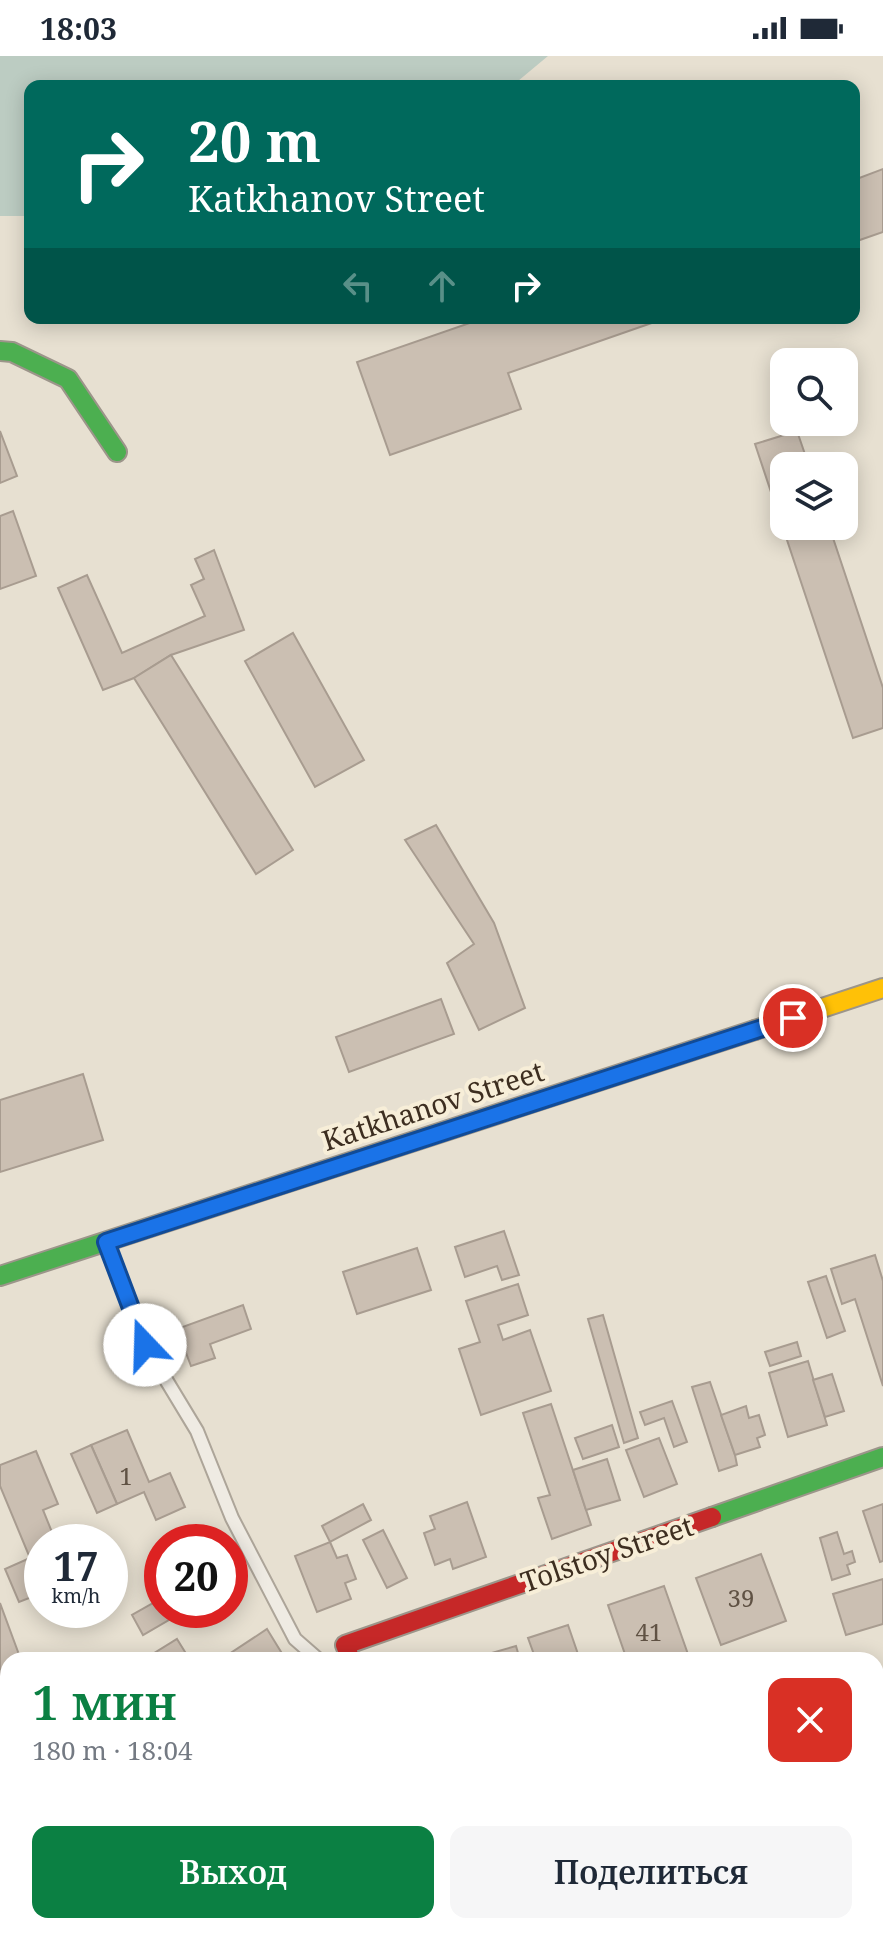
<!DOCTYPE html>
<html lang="ru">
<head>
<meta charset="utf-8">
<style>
	:root { --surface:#fff; --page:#f6f6f7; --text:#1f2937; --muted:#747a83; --accent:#0b8043 }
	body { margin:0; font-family:"Noto Serif",serif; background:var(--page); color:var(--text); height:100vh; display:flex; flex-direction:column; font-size:30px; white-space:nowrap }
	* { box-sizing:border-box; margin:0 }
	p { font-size:26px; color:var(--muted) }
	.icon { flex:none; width:44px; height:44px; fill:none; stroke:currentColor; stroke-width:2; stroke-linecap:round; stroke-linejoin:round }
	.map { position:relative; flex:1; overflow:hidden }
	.sheet { position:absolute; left:0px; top:1596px; width:884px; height:282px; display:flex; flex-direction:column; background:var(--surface); border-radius:24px 24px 0 0; box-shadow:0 4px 20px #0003 }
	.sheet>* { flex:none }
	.top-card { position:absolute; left:24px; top:24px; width:836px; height:244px; border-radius:16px; box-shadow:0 4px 20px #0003; background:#00695c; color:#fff; overflow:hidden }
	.tools { position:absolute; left:770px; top:292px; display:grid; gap:16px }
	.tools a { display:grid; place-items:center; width:88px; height:88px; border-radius:16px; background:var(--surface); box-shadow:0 4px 20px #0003; font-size:40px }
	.speed { position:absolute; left:24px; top:1468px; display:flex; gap:16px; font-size:40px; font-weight:700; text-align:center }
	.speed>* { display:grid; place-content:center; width:104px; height:104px; border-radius:50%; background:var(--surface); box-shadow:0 4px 20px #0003; line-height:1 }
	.speed small { font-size:20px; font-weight:400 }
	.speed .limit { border:12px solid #d22; background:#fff; color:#111 }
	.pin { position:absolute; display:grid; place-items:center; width:68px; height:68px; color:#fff; margin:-34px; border:4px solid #fff; border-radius:50%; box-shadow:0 2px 8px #0007 }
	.me { position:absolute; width:88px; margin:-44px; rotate:339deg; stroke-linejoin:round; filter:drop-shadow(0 0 6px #0008) }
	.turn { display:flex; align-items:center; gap:28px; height:168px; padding:0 32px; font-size:36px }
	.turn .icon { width:104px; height:104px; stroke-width:2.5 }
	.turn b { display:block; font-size:56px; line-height:68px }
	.lanes { display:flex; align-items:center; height:76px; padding:0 32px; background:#0003; justify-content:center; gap:40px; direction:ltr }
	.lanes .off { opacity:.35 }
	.round { display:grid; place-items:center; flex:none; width:84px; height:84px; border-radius:16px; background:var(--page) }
	.summary { display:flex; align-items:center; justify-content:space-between; height:136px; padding:0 32px }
	h1 { font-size:48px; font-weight:600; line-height:60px; color:var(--accent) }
	.button { display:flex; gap:16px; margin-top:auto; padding:16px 32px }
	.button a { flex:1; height:92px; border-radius:16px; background:var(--accent); color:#fff; font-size:32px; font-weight:600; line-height:92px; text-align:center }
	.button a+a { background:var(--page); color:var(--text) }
	.status { display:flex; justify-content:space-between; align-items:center; height:56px; padding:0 40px; background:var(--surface); direction:ltr }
	.status svg { height:22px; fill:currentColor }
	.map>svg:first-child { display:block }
</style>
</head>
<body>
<div class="status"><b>18:03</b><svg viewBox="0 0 49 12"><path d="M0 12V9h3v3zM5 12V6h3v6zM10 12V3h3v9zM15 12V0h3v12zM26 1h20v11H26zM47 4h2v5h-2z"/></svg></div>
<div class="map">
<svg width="883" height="1877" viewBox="0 0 883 1877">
	<rect width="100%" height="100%" fill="#e7e0d1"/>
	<polygon fill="#bcccc2" points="0,0 548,0 512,30 30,30 30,160 0,160"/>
	<g fill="#cbbfb2" stroke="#a89c90" stroke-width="2">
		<polygon points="883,113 883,176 854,186 854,124"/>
		<polygon points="484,262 666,262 508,317 521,353 390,399 357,306"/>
		<polygon points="0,375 17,420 0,427"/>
		<polygon points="797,375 809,410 784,410 784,470 829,470 883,632 883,672 853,682 755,388"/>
		<polygon points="13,455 36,520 0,533 0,460"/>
		<polygon points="214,494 244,574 171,599 134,622 103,634 58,532 87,519 122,597 205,560 191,529 204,523 195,503"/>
		<polygon points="293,577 364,704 315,731 245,605"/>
		<polygon points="171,599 293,794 256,818 134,622"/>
		<polygon points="436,769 494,867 525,952 479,974 447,907 474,888 405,784"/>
		<polygon points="441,943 454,978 349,1016 336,981"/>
		<polygon points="83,1018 103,1084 0,1116 0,1044"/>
		<polygon points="504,1175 519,1219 502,1224 497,1210 465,1221 455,1191"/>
		<polygon points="417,1192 431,1234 357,1258 343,1216"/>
		<polygon points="875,1199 883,1225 883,1330 855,1243 842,1248 831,1213"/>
		<polygon points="826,1220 845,1275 827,1282 808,1226"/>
		<polygon points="518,1228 528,1259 498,1269 503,1284 530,1274 551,1335 481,1359 459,1293 480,1286 466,1245"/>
		<polygon points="243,1249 251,1273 210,1288 215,1302 191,1310 177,1273"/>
		<polygon points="603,1259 638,1382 624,1387 588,1263"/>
		<polygon points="797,1286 801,1300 770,1310 765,1296"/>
		<polygon points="808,1305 827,1369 788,1381 769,1317"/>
		<polygon points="832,1318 844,1355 825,1361 813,1324"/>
		<polygon points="710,1326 735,1399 737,1409 719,1415 692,1331"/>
		<polygon points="672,1345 687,1386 674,1391 664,1362 645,1369 640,1356"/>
		<polygon points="551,1348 591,1469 552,1483 538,1442 550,1439 523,1357"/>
		<polygon points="746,1350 749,1362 759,1359 765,1379 757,1382 760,1391 735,1399 721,1359"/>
		<polygon points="612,1369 619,1391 583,1403 575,1382"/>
		<polygon points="127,1374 149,1426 170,1417 185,1451 156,1464 144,1436 117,1448 91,1389"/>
		<polygon points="659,1382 677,1428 644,1441 626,1394"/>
		<polygon points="91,1389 117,1448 97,1457 71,1398"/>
		<polygon points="36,1395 58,1448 43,1454 56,1486 42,1486 42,1537 19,1546 5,1513 30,1502 0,1430 0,1409"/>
		<polygon points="607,1403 620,1444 586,1454 573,1414"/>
		<polygon points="467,1446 486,1501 453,1513 450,1503 435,1509 424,1477 435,1473 430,1460"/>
		<polygon points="363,1448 371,1464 330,1486 322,1470"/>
		<polygon points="883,1448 883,1505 880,1506 863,1455"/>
		<polygon points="383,1474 407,1522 387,1532 363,1484"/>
		<polygon points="837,1476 844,1498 852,1495 855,1506 847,1509 850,1518 832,1524 820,1482"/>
		<polygon points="330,1486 337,1502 347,1499 356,1523 345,1527 351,1543 317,1556 295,1500"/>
		<polygon points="761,1498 786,1565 721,1589 696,1522"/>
		<polygon points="883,1523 883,1568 846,1579 833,1538"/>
		<polygon points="664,1530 690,1604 627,1604 608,1549"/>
		<polygon points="162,1542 162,1554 186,1554 143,1579 132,1559"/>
		<polygon points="0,1547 21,1604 8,1604 8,1620 0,1623"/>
		<polygon points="568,1569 580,1604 536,1604 528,1582"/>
		<polygon points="267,1573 286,1604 220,1604"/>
		<polygon points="177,1583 190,1604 143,1604"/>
		<polygon points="516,1590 520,1604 474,1604 474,1602"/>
		<polygon points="8,1769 8,1870 38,1870 41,1876 50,1872 53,1877 0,1877 0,1773"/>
		<polygon points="79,1870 128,1870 133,1877 79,1877 76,1872"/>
		<polygon points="140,1870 169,1870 153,1877 143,1877"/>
		<polygon points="829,1870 868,1870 860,1872 861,1877 831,1877"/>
	</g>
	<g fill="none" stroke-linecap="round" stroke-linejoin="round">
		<defs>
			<polyline id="lane" points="106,1186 145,1289 197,1375 232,1462 295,1583 319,1604"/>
			<g id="street">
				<polyline points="366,1870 367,1877"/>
				<polyline points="249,1877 259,1870"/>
			</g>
			<g id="fast">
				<polyline points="0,295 12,296 68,323 117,396"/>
				<polyline points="0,1220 755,974"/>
				<polyline points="712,1461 883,1401"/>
			</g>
			<polyline id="slow" points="755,974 883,932"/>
			<polyline id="jam" points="351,1604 345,1589 712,1461"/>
		</defs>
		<use href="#lane" stroke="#ada599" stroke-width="16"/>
		<use href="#street" stroke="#ada599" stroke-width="28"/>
		<use href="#fast" stroke="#9c958a" stroke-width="22"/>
		<use href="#slow" stroke="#9c958a" stroke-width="22"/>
		<use href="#jam" stroke="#9c958a" stroke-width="22"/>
		<use href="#lane" stroke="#efebe3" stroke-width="12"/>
		<use href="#street" stroke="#efebe3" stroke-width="24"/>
		<use href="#fast" stroke="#4caf50" stroke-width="18"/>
		<use href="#slow" stroke="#ffc107" stroke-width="18"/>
		<use href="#jam" stroke="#c62828" stroke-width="18"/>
	</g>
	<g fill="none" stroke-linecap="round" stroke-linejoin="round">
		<defs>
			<polyline id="route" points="145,1289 106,1186 793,962"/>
		</defs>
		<use href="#route" stroke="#114b97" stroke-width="20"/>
		<use href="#route" stroke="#1a73e8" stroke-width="14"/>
	</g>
	<g text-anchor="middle" stroke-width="8" stroke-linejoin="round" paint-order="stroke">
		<g font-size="24" fill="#605244">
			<text x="126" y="1429">1</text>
			<text x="741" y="1551">39</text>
			<text x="649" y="1585">41</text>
		</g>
		<g font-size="28" fill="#3d2e20" stroke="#f7eed8">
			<text transform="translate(433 1050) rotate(-18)" y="10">Katkhanov Street</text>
			<text transform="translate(607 1498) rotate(-19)" y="10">Tolstoy Street</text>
		</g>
	</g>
</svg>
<div class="tools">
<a><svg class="icon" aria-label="search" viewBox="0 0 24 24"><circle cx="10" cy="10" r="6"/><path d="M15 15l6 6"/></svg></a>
<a><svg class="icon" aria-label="layers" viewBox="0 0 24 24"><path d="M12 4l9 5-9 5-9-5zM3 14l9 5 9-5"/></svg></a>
</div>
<div class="speed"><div>17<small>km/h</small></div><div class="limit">20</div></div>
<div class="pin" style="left:793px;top:962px;background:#d93025"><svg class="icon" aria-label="arrive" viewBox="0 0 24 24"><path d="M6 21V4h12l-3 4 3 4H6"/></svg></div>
<svg class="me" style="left:145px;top:1289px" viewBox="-20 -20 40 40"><circle r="19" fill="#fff"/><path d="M0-13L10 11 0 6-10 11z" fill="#1a73e8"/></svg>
<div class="top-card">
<div class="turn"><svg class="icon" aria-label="right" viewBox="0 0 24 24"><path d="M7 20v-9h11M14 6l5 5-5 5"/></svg><div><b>20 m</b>Katkhanov Street</div></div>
<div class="lanes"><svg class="icon off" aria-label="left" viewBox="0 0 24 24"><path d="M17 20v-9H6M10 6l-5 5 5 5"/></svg><svg class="icon off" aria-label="ahead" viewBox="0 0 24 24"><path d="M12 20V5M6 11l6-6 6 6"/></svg><svg class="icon" aria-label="right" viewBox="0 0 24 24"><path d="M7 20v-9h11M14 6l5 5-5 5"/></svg></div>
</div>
<section class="sheet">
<div class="summary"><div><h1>1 мин</h1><p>180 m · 18:04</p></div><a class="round" style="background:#d93025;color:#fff"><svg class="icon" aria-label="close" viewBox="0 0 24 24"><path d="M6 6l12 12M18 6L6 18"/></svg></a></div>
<div class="button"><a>Выход</a><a>Поделиться</a></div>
</section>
</div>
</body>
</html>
